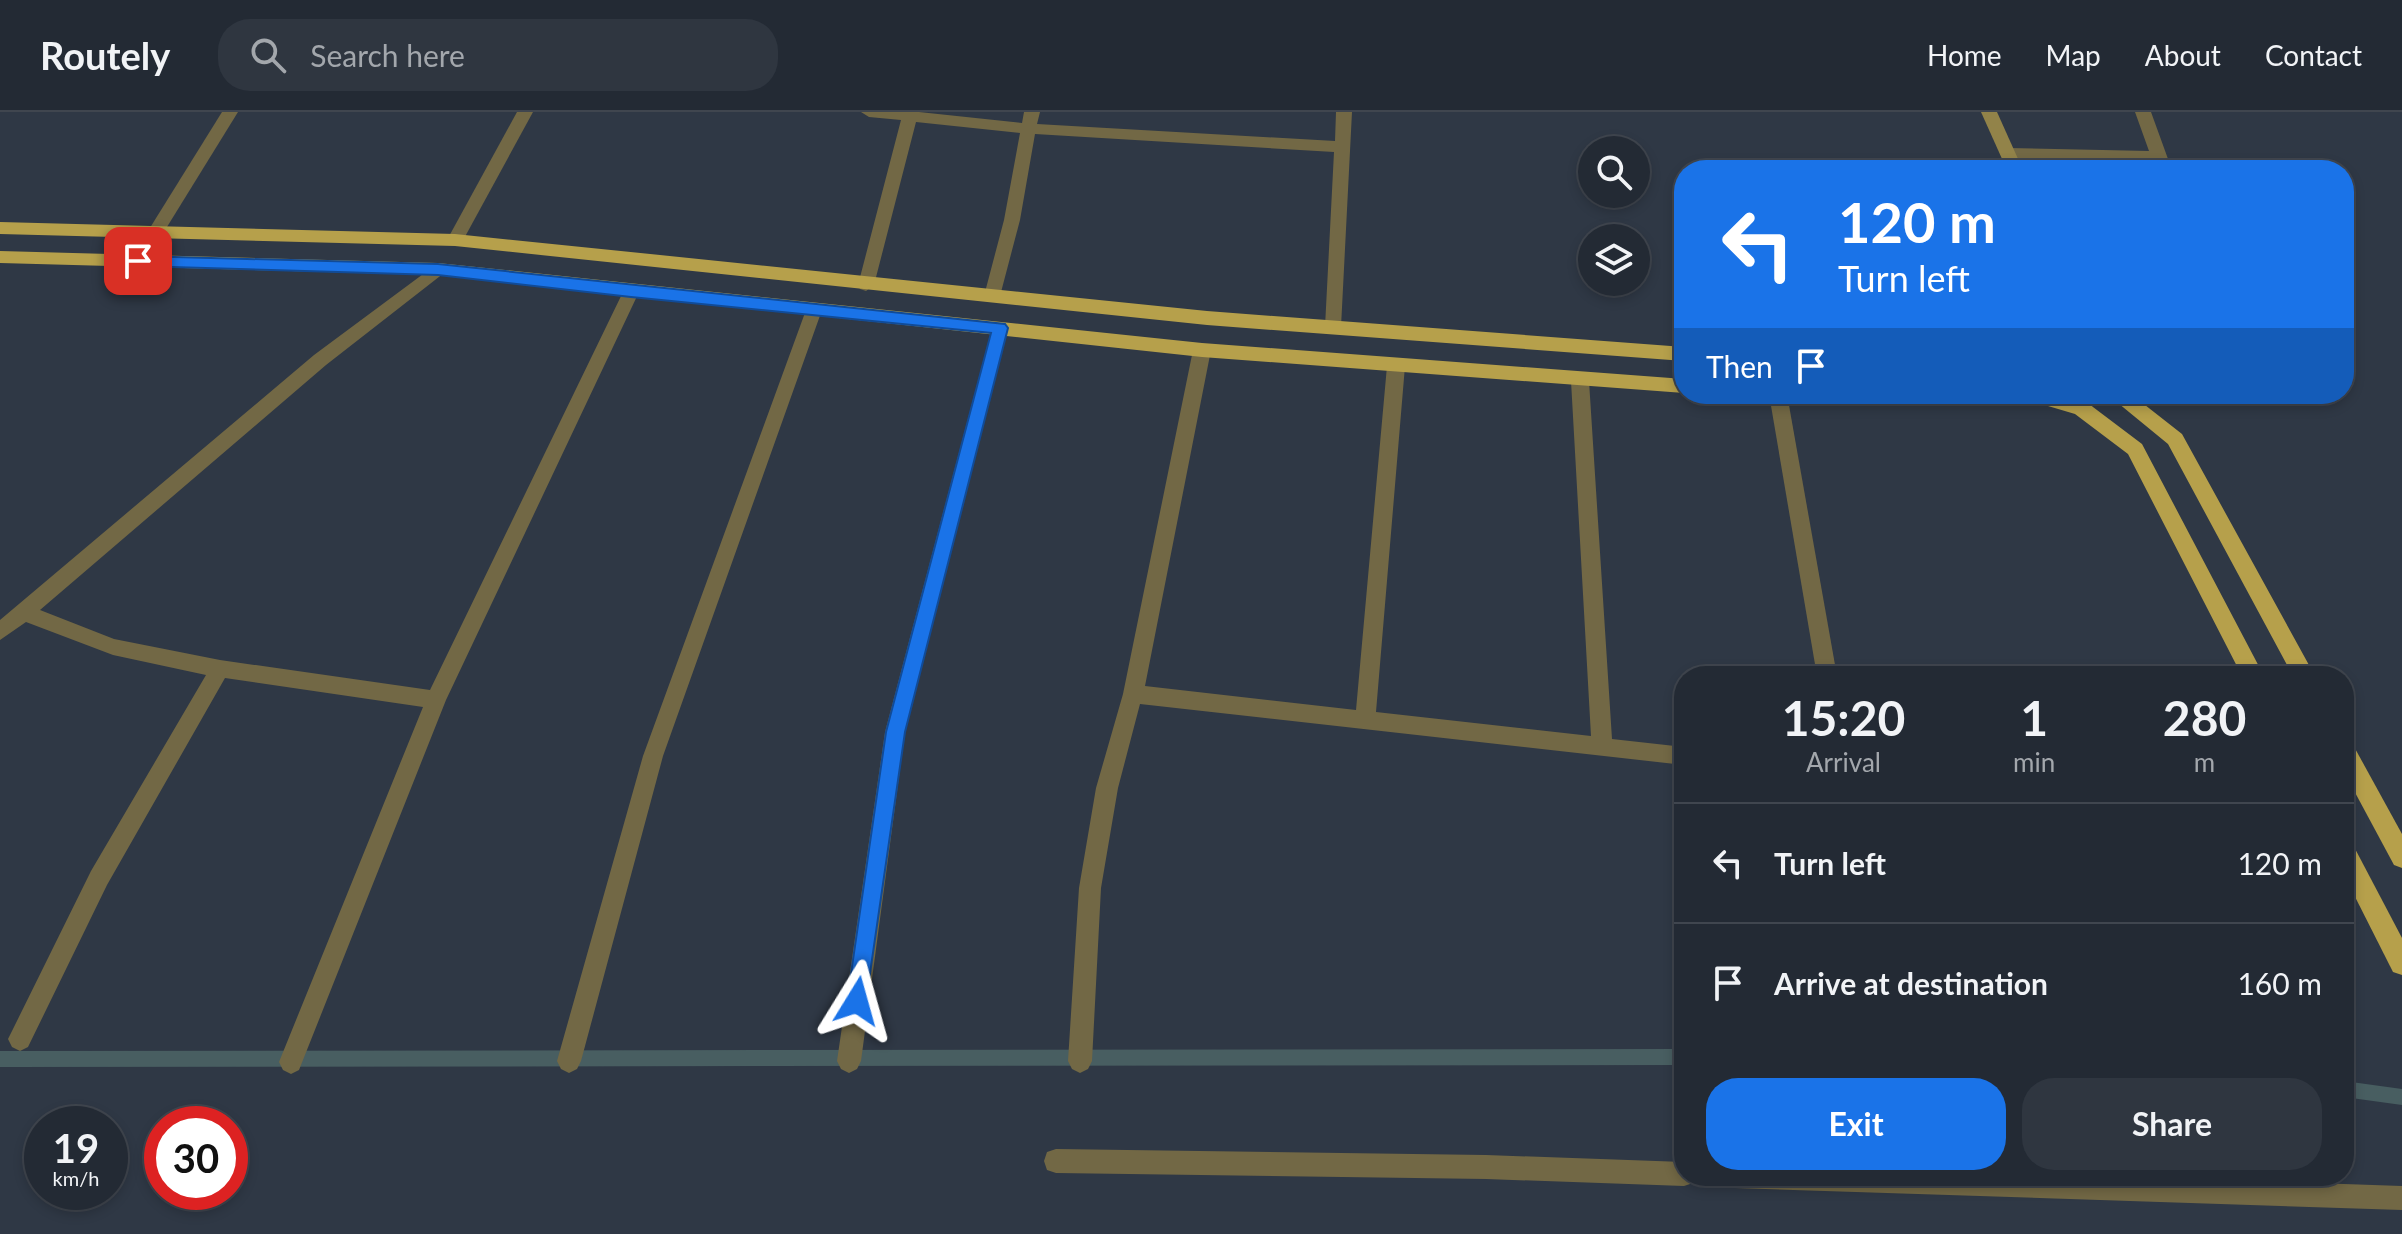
<!DOCTYPE html>
<html lang="en">
<head>
<meta charset="utf-8">
<style>
	:root { --surface:#232a34; --page:#2f3640; --text:#f1f3f6; --muted:#a3a7ac; --line:#40464f; --accent:#1a73e8 }
	body { margin:0; font-family:Lato,sans-serif; background:var(--page); color:var(--text); height:100vh; display:flex; flex-direction:column; font-size:30px; white-space:nowrap }
	* { box-sizing:border-box; margin:0 }
	p { font-size:26px; color:var(--muted) }
	.icon { flex:none; width:44px; height:44px; fill:none; stroke:currentColor; stroke-width:2; stroke-linecap:round; stroke-linejoin:round }
	.map { position:relative; flex:1; overflow:hidden }
	.details { position:absolute; left:1674px; top:554px; width:680px; height:520px; display:flex; flex-direction:column; background:var(--surface); border-radius:32px; box-shadow:0 4px 12px #0003,0 0 0 2px var(--line) }
	.details>* { flex:none }
	.guide { position:absolute; left:1674px; top:48px; width:680px; height:244px; border-radius:32px; box-shadow:0 4px 12px #0003,0 0 0 2px var(--line); background:#1a73e8; color:#fff; overflow:hidden }
	.buttons { position:absolute; left:1578px; top:24px; display:grid; gap:16px }
	.buttons a { display:grid; place-items:center; width:72px; height:72px; border-radius:50%; background:var(--surface); box-shadow:0 4px 12px #0003,0 0 0 2px var(--line); font-size:40px }
	.speed { position:absolute; left:24px; top:994px; display:flex; gap:16px; font-size:40px; font-weight:700; text-align:center }
	.speed>* { display:grid; place-content:center; width:104px; height:104px; border-radius:50%; background:var(--surface); box-shadow:0 4px 12px #0003,0 0 0 2px var(--line); line-height:1 }
	.speed small { font-size:20px; font-weight:400 }
	.speed .limit { border:12px solid #d22; background:#fff; color:#111 }
	.pin { position:absolute; display:grid; place-items:center; width:68px; height:68px; color:#fff; margin:-34px; border-radius:16px; box-shadow:0 4px 12px #0006 }
	.me { position:absolute; width:88px; margin:-44px; rotate:8deg; stroke-linejoin:round; filter:drop-shadow(0 0 6px #0008) }
	.turn { display:flex; align-items:center; gap:28px; height:168px; padding:0 32px; font-size:36px }
	.turn .icon { width:104px; height:104px; stroke-width:2.5 }
	.turn b { display:block; font-size:56px; line-height:68px }
	.then { display:flex; align-items:center; height:76px; padding:0 32px; background:#0003; gap:16px; font-size:30px }
	.eta { display:flex; justify-content:space-evenly; align-items:center; height:136px; text-align:center }
	.eta b { font-size:48px; font-weight:700; line-height:56px }
	.cta { display:flex; gap:16px; margin-top:auto; padding:16px 32px }
	.cta a { flex:1; height:92px; border-radius:32px; background:var(--accent); color:#fff; font-size:32px; font-weight:700; line-height:92px; text-align:center }
	.cta a+a { background:var(--page); color:var(--text) }
	ul { padding:0; list-style:none }
	li { display:flex; align-items:center; gap:24px; height:120px; padding:0 32px; border-top:2px solid var(--line) }
	li div { flex:1 }
	li b { display:block; font-size:30px }
	li em { font-style:normal }
	header { display:flex; align-items:center; gap:48px; box-sizing:border-box; height:112px; padding:0 40px; background:var(--surface); border-bottom:2px solid var(--line) }
	header strong { font-size:38px }
	nav { display:flex; gap:44px; margin-inline-start:auto; font-size:28px }
	.search { width:560px; height:72px; background:var(--page); display:flex; align-items:center; gap:20px; box-sizing:border-box; padding:0 28px; border-radius:32px; color:var(--muted); font-size:30px }
	.map>svg:first-child { display:block }
</style>
</head>
<body>
<header>
<strong>Routely</strong>
<div class="search"><svg class="icon" aria-label="search" viewBox="0 0 24 24"><circle cx="10" cy="10" r="6"/><path d="M15 15l6 6"/></svg>Search here</div>
<nav><a>Home</a><a>Map</a><a>About</a><a>Contact</a></nav>
</header>
<div class="map">
<svg width="2402" height="1122" viewBox="0 0 2402 1122">
	<rect width="100%" height="100%" fill="#2f3845"/>
	<g fill="none" stroke-linecap="round" stroke-linejoin="round">
		<g fill="#485e61" fill-rule="evenodd">
			<polygon points="1684,937 1684,953 0,955 0,939"/>
			<polygon points="2344,969 2402,977 2402,993 2344,985"/>
		</g>
		<g fill="#726845" fill-rule="evenodd">
			<polygon points="222,0 238,0 162,123 150,123 148,119"/>
			<polygon points="517,0 533,0 461,132 449,132 447,128"/>
			<polygon points="861,0 919,0 1022,11 1024,0 1040,0 1037,12 1335,29 1336,0 1352,0 1341,215 1333,221 1325,215 1334,40 1035,22 1020,108 1000,184 992,190 984,184 1004,108 1020,21 916,10 874,173 866,179 860,177 858,173 901,8 869,5"/>
			<polygon points="2135,0 2151,0 2172,58 2156,58 2153,49 2008,46 2000,41 2008,36 2149,39"/>
			<polygon points="438,151 444,153 446,157 444,161 326,253 40,498 114,527 220,548 430,578 623,180 631,174 639,180 446,588 299,958 291,962 283,958 279,950 423,595 225,566 107,773 28,935 20,939 12,935 8,927 12,919 91,759 206,563 113,543 26,510 0,528 0,508 314,243"/>
			<polygon points="814,192 822,198 663,644 581,949 577,957 569,961 561,957 557,949 643,644 806,198"/>
			<polygon points="1000,210 1008,216 905,620 861,949 857,957 849,961 841,957 837,949 885,620 992,216"/>
			<polygon points="1202,232 1211,238 1145,574 1356,598 1387,254 1396,248 1405,254 1376,600 1591,624 1571,269 1580,262 1589,269 1612,627 1684,635 1684,653 1140,592 1118,676 1101,776 1092,949 1088,957 1080,961 1072,957 1068,949 1079,776 1096,676 1123,582 1193,238"/>
			<polygon points="1769,282 1787,282 1837,564 1817,564"/>
			<polygon points="2252,282 2270,282 2271,285 2262,292 2256,290"/>
			<polygon points="1056,1037 1486,1043 1684,1050 1684,1064 1695,1064 1693,1071 1684,1074 1486,1067 1056,1061 1047,1058 1044,1049 1047,1040"/>
			<polygon points="1723,1064 2108,1064 2402,1074 2402,1098 1735,1076 1726,1073"/>
		</g>
		<g fill="#928349" fill-rule="evenodd">
			<polygon points="1981,0 1997,0 2023,58 2007,58"/>
			<polygon points="2081,282 2099,282 2088,302 2082,304 2073,297"/>
		</g>
		<g fill="#b6a04b" fill-rule="evenodd">
			<polygon points="0,110 455,122 1207,199 1684,235 1684,249 1207,213 455,134 0,122"/>
			<polygon points="0,139 438,151 1202,231 1684,267 1684,281 1202,245 438,163 0,151"/>
			<polygon points="1858,282 2056,282 2089,292 2142,332 2264,564 2242,564 2128,342 2075,302 2048,294 1868,289 1861,287"/>
			<polygon points="2107,282 2131,282 2182,322 2315,564 2293,564 2168,332"/>
			<polygon points="2344,628 2352,631 2402,722 2402,756 2394,753 2344,660"/>
			<polygon points="2344,728 2352,731 2402,826 2402,863 2393,860 2344,763"/>
		</g>
	</g>
	<polygon fill="#1a73e8" stroke="#114b97" stroke-width="2" points="138,144 438,152 1005,212 1008,216 905,620 865,896 857,899 850,896 847,889 886,620 991,221 631,185 438,163 138,154 130,149"/>
</svg>
<div class="buttons">
<a><svg class="icon" aria-label="search" viewBox="0 0 24 24"><circle cx="10" cy="10" r="6"/><path d="M15 15l6 6"/></svg></a>
<a><svg class="icon" aria-label="layers" viewBox="0 0 24 24"><path d="M12 4l9 5-9 5-9-5zM3 14l9 5 9-5"/></svg></a>
</div>
<div class="speed"><div>19<small>km/h</small></div><div class="limit">30</div></div>
<div class="pin" style="left:138px;top:149px;background:#d93025"><svg class="icon" aria-label="arrive" viewBox="0 0 24 24"><path d="M6 21V4h12l-3 4 3 4H6"/></svg></div>
<svg class="me" style="left:857px;top:889px" viewBox="-20 -20 40 40"><path d="M0-17L14 15 0 8-14 15z" fill="#1a73e8" stroke="#fff" stroke-width="4"/></svg>
<div class="guide">
<div class="turn"><svg class="icon" aria-label="left" viewBox="0 0 24 24"><path d="M17 20v-9H6M10 6l-5 5 5 5"/></svg><div><b>120 m</b>Turn left</div></div>
<div class="then">Then<svg class="icon" aria-label="arrive" viewBox="0 0 24 24"><path d="M6 21V4h12l-3 4 3 4H6"/></svg></div>
</div>
<section class="details">
<div class="eta">
<div><b>15:20</b><p>Arrival</p></div>
<div><b>1</b><p>min</p></div>
<div><b>280</b><p>m</p></div>
</div>
<ul>
<li><svg class="icon" aria-label="left" viewBox="0 0 24 24"><path d="M17 20v-9H6M10 6l-5 5 5 5"/></svg><div><b>Turn left</b></div><em>120 m</em></li>
<li><svg class="icon" aria-label="arrive" viewBox="0 0 24 24"><path d="M6 21V4h12l-3 4 3 4H6"/></svg><div><b>Arrive at destination</b></div><em>160 m</em></li>
</ul>
<div class="cta"><a>Exit</a><a>Share</a></div>
</section>
</div>
</body>
</html>
